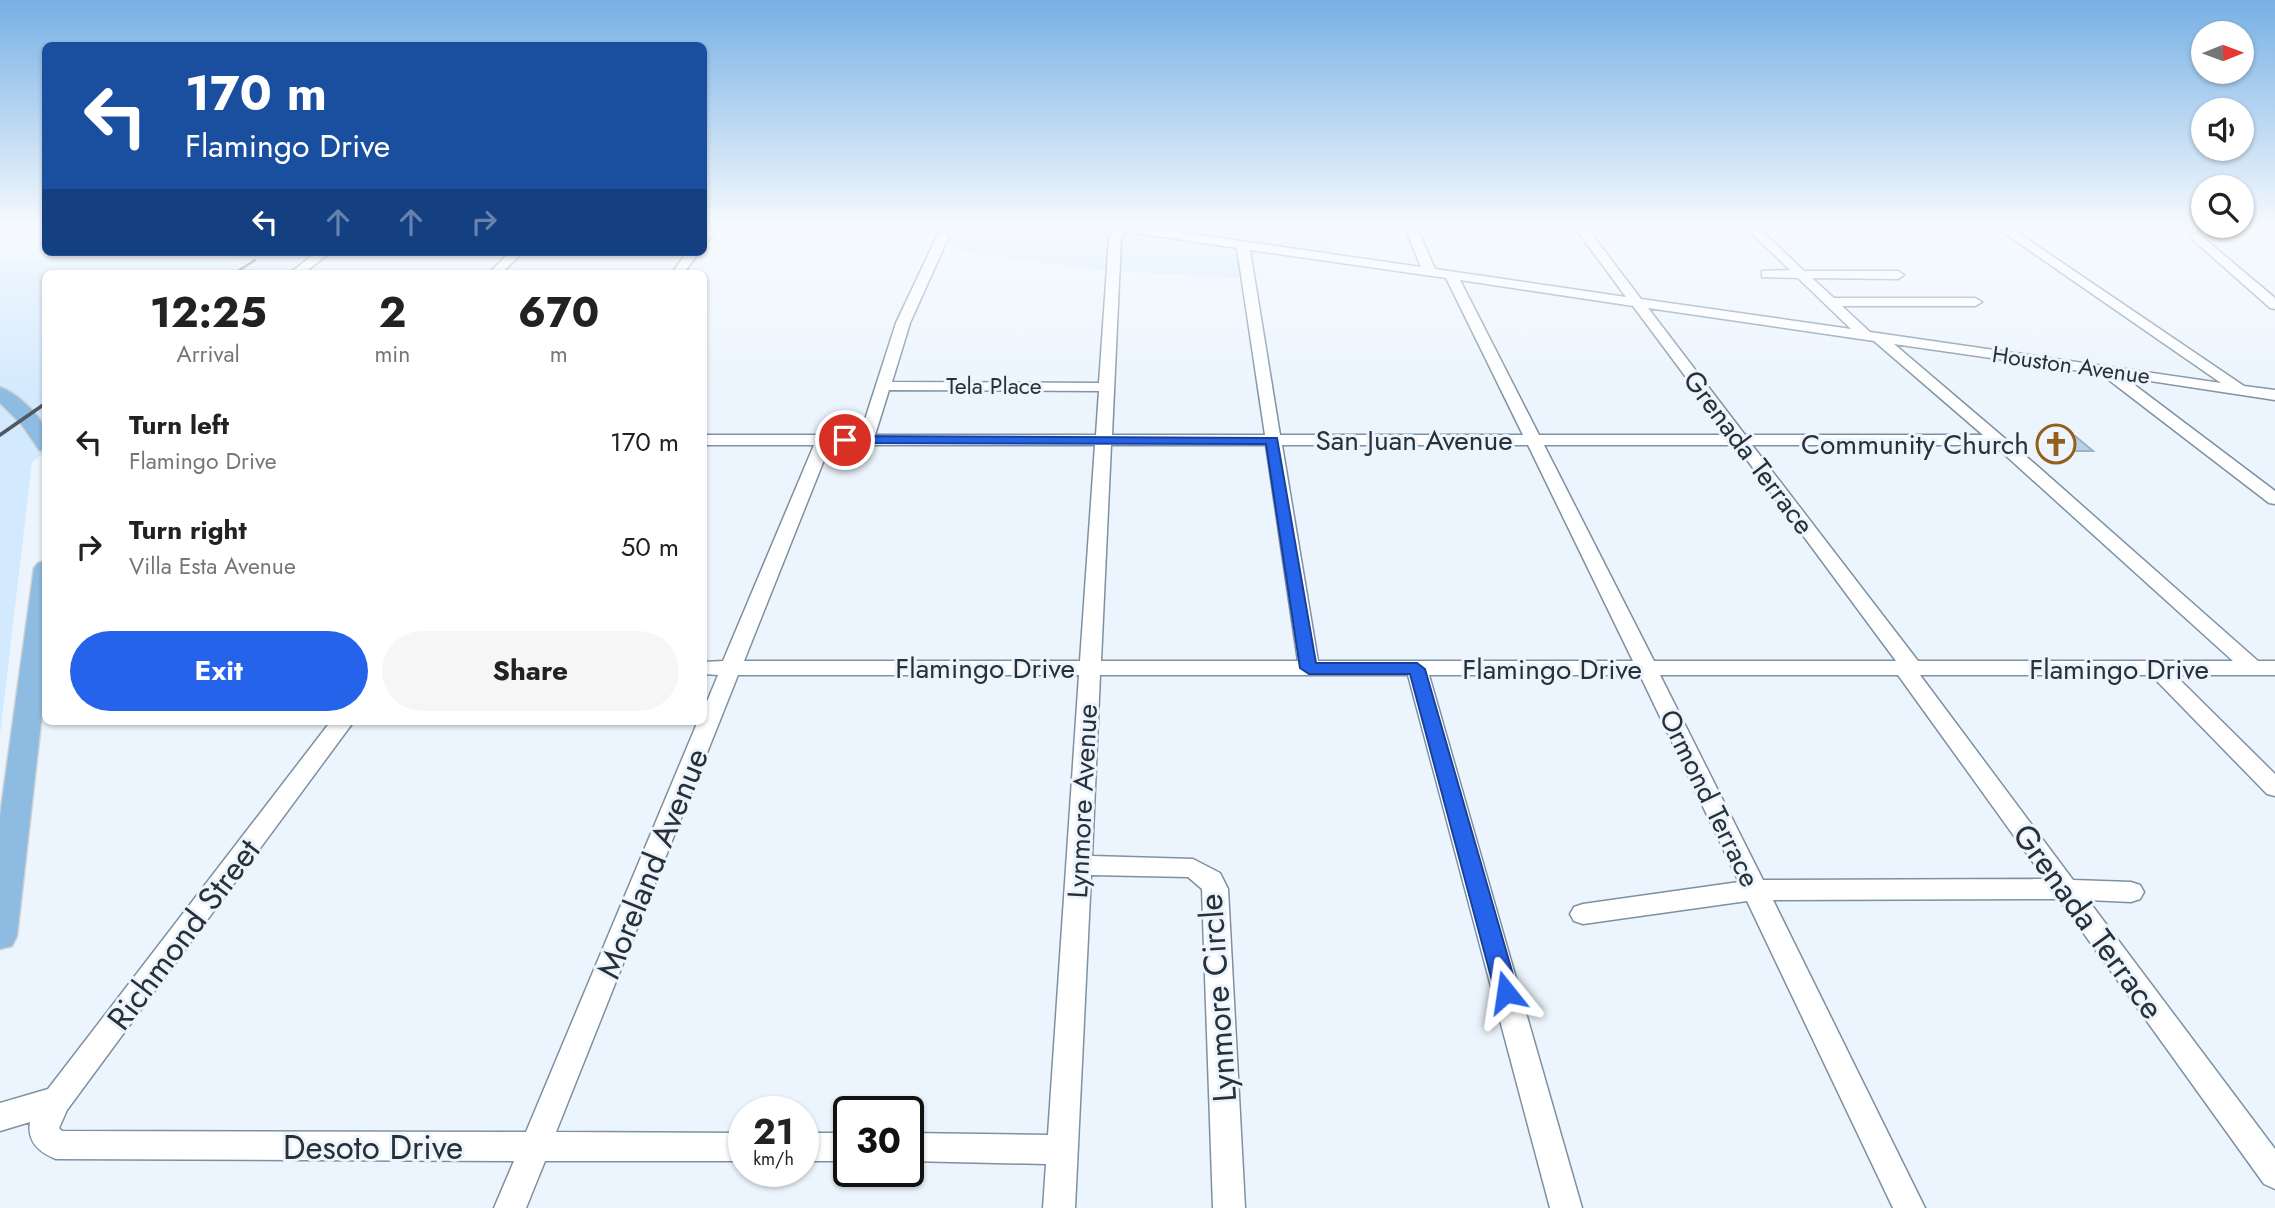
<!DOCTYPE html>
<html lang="en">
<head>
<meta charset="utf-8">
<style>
	:root { --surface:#fff; --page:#f6f6f6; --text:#222; --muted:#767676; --accent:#2563eb }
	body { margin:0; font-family:Jost,sans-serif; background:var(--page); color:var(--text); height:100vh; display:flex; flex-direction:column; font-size:26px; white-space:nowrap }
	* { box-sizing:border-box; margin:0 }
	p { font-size:23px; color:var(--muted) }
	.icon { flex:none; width:38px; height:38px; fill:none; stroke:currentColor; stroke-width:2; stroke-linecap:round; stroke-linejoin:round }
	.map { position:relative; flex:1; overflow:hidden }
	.drawer { position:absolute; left:42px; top:270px; width:665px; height:455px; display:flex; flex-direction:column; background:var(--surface); border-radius:10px; box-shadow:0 2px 5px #0004 }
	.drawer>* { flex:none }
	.hud { position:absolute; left:42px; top:42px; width:665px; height:214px; border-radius:10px; box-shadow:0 2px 5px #0004; background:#1a4fa0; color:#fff; overflow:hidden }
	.needle { width:46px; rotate:89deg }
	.tools { position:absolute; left:2191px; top:21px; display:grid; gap:14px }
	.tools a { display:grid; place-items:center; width:63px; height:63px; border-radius:50%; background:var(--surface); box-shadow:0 2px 5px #0004; font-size:35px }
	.speed { position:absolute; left:728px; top:1096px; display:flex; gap:14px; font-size:35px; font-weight:700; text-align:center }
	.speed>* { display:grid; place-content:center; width:91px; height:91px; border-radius:50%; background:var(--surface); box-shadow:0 2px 5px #0004; line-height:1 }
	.speed small { font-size:18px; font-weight:400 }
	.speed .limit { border:4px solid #111; border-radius:10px; background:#fff; color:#111 }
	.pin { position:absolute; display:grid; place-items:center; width:60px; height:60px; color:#fff; margin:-30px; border:4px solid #fff; border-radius:50%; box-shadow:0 2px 7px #0007 }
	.me { position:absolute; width:77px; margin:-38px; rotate:345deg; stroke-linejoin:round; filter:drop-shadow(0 0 5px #0008) }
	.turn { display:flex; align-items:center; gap:24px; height:147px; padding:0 28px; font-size:32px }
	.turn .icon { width:91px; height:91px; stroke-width:2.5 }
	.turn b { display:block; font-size:49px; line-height:60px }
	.lanes { display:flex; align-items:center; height:66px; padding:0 28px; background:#0003; justify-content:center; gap:35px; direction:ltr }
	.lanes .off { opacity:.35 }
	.eta { display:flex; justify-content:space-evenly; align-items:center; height:119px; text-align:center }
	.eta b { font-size:42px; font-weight:700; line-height:49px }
	.button { display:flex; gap:14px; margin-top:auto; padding:14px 28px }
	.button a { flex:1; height:80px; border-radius:42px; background:var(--accent); color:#fff; font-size:28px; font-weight:700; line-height:80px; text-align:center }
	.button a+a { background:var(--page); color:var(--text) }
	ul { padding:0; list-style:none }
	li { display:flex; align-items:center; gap:21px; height:105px; padding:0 28px }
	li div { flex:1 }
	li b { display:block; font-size:26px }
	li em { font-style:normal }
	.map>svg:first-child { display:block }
</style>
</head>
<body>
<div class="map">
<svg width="2275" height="1208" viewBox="0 0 2275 1208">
	<rect width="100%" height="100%" fill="#ecf5fd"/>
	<g fill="#d3e9fe">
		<polygon points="916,228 1323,228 1329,253 1252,251 1242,278 1096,270 950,249"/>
		<polygon points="235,252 324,252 295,273 46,273 45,452 32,462 0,735 0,259 226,259"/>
	</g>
	<polygon fill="#bcd1e5" stroke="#9db1c5" stroke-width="2" points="2044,436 2075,436 2093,451 2062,451"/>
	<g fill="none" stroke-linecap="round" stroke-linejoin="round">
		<defs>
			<g id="minor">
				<polygon points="705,228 717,228 708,241 704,242"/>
				<path d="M1115 228H1151L1421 267 1405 228H1417L1435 269 1626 297 1575 228H1587L1641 299 1851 329 1798 278 1762 277V271L1790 270 1746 228H1759L1804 271H1898L1904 275 1898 279 1812 278 1834 298H1975L1982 302 1975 306H1842L1870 332 2221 383 1997 228H2011L2244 386 2275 390V400L2124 377 2275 491V504L2269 503 2101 374 1894 344 2035 464 2258 661H2275V675H2175L2275 774V796L2267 794 2151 675H1920L2073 880 2131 882 2140 885 2144 892 2140 899 2131 902 2088 900 2275 1149V1189L2264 1184 2059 899 1773 900 1925 1208H1893L1747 901 1583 924 1574 921 1570 914 1574 907 1583 904 1739 882 1640 675H1429L1582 1208H1550L1408 675H1100L1092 856 1193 859 1220 873 1228 889 1245 1208H1213L1202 889 1188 877 1091 875 1075 1208H1043L1046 1164 908 1161V1133L1048 1135 1079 675H738L556 1132 744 1133V1161H545L526 1208H494L514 1161 56 1159C38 1152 27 1141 30 1122L0 1131V1103L48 1089 331 721H354L67 1110 59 1128 62 1131 526 1132 698 721H704V709L718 675 704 674V662L723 661 814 445H704V435H860L896 323 937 236 943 232 949 236 910 323 892 382 1099 383 1109 239ZM1125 231 1237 248 1265 435H1112L1121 239ZM1250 250 1446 278 1523 435H1280ZM1460 280 1633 306 1729 435H1539ZM1648 308 1874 341 1983 435H1745ZM889 390 1099 391 1096 435H875ZM830 445H1095L1080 661H744ZM1111 445H1266L1298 661H1101ZM1282 445H1528L1633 661H1318ZM1544 445H1736L1896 661H1654ZM1752 445H1994L2233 661H1918ZM1660 675H1898L2045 879 1763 880Z"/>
				<polygon points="2191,234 2199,234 2275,298 2275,309 2270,308 2191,238"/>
				<polygon points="317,252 331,252 304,273 290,273"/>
				<polygon points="510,252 523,252 502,273 489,273"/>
				<polygon points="687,252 699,252 684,273 672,273"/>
				<rect x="803" y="1133" width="46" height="28"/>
			</g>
			<g id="major">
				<path d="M0 387C14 391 41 415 45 429 47 435 46 445 46 452L39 450 22 425 0 403Z"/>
				<polygon points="46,561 46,678 17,936 12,946 0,949 0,816 34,568 38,563"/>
			</g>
		</defs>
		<use href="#minor" stroke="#7d91a3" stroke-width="3"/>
		<use href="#major" stroke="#d0d1d3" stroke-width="3"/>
		<use href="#minor" fill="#fff" fill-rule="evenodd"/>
		<use href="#major" fill="#8ebbe1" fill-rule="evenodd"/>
		<polyline stroke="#505860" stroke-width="2.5" points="235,273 255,260"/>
		<polyline stroke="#505860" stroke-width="3.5" points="0,435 46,403"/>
	</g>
	<linearGradient id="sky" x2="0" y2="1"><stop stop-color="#77b0e4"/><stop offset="0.57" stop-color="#f6fafe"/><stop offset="1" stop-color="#f6fafe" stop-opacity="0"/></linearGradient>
	<rect width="2275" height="397" fill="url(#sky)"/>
	<polygon fill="#2563eb" stroke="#184099" stroke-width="2" points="845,436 1277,438 1316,663 1417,663 1425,669 1518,992 1514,999 1506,1002 1498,999 1495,992 1410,674 1309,674 1300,668 1266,444 840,443 840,437"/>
	<defs>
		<symbol id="church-ring" viewBox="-11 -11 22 22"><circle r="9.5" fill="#ecf5fd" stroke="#965f19" stroke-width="1.5"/><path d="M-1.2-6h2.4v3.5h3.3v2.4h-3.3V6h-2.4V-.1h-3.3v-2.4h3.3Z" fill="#965f19"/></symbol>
	</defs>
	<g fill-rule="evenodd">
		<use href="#church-ring" x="2034" y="422" width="44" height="44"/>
	</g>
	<g text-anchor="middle" stroke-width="6" stroke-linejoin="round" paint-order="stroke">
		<g font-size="23" fill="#283038" stroke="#ecf5fd">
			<text transform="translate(2071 365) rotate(8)" y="8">Houston Avenue</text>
			<text x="994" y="394">Tela Place</text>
		</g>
		<g font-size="28" fill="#283038" stroke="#ecf5fd">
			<text x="1414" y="450">San Juan Avenue</text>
			<text transform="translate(1749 452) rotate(53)" y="10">Grenada Terrace</text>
			<text x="985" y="678">Flamingo Drive</text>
			<text x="1552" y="679">Flamingo Drive</text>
			<text x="2119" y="679">Flamingo Drive</text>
			<text transform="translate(1710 798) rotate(64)" y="10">Ormond Terrace</text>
			<text transform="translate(1082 801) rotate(-87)" y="10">Lynmore Avenue</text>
		</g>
		<g font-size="28" fill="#283038" stroke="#ecf5fd" text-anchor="end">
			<text x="2029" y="454">Community Church</text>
		</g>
		<g font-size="33" fill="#283038" stroke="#ecf5fd">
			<text transform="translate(652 863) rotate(-68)" y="12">Moreland Avenue</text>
			<text transform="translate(2089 921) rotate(54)" y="12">Grenada Terrace</text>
			<text transform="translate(183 934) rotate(-53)" y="12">Richmond Street</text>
			<text transform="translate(1217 998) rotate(-94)" y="12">Lynmore Circle</text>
			<text x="373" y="1159">Desoto Drive</text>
		</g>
	</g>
</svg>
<div class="tools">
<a><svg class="needle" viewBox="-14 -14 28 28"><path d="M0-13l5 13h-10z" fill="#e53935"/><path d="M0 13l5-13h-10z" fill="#767676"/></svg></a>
<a><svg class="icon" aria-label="sound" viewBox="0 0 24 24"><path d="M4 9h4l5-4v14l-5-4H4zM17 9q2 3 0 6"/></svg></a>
<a><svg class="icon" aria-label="search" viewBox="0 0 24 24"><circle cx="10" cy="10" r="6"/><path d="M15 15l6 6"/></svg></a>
</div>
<div class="speed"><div>21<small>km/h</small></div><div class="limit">30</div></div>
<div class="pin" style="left:845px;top:440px;background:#d93025"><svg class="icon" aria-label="arrive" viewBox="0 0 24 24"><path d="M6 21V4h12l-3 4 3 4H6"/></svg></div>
<svg class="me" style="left:1506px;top:992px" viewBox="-20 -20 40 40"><path d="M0-17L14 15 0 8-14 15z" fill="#2563eb" stroke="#fff" stroke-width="4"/></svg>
<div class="hud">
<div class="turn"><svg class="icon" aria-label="left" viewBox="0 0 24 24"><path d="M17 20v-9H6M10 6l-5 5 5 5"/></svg><div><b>170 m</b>Flamingo Drive</div></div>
<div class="lanes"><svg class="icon" aria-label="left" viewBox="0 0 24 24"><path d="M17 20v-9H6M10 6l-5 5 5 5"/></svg><svg class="icon off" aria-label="ahead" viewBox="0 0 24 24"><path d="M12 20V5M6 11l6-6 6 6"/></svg><svg class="icon off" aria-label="ahead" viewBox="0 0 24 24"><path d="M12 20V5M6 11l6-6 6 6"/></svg><svg class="icon off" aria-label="right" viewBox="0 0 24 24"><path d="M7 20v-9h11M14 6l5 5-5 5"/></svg></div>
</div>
<section class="drawer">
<div class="eta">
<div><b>12:25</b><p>Arrival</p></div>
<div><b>2</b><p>min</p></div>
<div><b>670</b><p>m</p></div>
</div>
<ul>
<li><svg class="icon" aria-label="left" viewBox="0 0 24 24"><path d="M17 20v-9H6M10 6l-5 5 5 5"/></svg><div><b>Turn left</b><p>Flamingo Drive</p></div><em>170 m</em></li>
<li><svg class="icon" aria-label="right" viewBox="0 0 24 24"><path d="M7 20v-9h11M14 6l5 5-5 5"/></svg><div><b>Turn right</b><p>Villa Esta Avenue</p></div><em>50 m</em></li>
</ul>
<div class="button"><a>Exit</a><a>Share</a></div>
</section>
</div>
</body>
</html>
